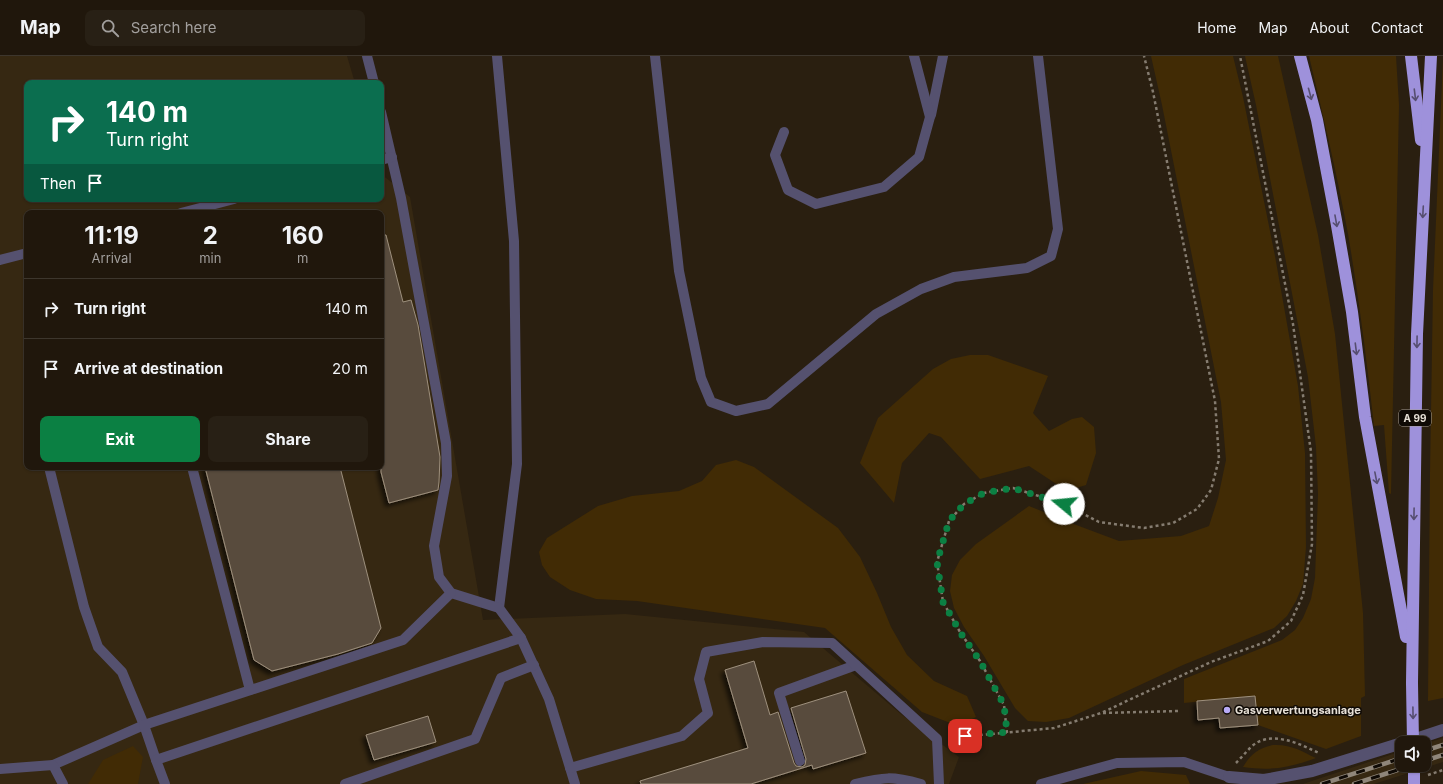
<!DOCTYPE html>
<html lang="en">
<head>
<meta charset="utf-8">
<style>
	:root { --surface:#20170c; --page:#282015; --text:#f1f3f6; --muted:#a29f9d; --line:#3d362d; --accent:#0b8043 }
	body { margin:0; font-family:Inter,sans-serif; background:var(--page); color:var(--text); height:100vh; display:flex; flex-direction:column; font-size:15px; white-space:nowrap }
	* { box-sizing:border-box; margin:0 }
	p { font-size:13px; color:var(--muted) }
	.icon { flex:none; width:22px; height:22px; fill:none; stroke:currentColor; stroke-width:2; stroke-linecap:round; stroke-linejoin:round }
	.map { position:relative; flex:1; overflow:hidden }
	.drawer { position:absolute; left:24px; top:154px; width:360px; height:260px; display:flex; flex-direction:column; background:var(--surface); border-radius:8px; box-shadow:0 1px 3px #0004,0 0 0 1px var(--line) }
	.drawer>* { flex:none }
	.guide { position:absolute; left:24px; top:24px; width:360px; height:122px; border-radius:8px; box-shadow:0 1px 3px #0004,0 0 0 1px var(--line); background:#0b6e4f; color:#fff; overflow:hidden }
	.tools { position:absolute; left:1395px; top:680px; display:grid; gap:8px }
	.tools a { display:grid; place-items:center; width:36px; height:36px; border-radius:8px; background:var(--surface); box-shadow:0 1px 3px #0004,0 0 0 1px var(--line); font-size:20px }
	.pin { position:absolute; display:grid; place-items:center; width:34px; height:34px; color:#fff; margin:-17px; border-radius:8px; box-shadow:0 2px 6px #0006 }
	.me { position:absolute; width:44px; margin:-22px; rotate:287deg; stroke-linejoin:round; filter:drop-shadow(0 0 3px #0008) }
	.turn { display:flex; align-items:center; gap:14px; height:84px; padding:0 16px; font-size:18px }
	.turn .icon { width:52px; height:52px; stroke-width:2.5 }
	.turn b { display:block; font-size:28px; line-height:34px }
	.then { display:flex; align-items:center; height:38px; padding:0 16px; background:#0003; gap:8px; font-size:15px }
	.eta { display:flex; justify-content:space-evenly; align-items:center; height:68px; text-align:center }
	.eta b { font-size:24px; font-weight:700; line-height:28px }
	.action { display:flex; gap:8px; margin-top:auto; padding:8px 16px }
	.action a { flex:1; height:46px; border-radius:8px; background:var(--accent); color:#fff; font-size:16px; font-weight:700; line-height:46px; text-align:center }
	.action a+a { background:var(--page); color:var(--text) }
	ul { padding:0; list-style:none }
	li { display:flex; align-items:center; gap:12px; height:60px; padding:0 16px; border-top:1px solid var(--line) }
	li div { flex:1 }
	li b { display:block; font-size:15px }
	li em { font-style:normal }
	header { display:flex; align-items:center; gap:24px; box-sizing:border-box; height:56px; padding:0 20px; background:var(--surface); border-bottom:1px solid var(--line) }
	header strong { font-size:19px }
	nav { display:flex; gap:22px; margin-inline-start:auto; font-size:14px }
	.search { width:280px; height:36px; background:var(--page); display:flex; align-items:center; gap:10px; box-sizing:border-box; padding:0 14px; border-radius:8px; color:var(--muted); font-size:15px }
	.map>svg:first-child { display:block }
</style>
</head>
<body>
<header>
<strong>Map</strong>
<div class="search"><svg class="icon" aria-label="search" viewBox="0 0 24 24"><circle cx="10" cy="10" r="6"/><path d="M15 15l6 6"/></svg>Search here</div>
<nav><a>Home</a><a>Map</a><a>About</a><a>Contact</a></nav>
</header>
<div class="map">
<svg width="1443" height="728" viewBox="0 0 1443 728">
	<defs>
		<filter id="shadow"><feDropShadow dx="-3.5" dy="3.5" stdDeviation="2" flood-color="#0009"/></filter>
	</defs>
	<rect width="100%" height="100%" fill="#2a1f10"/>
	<g fill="#362812" fill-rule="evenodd">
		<path d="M0 0H347L355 27H27V143H381V118L410 141 483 564 625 558 804 576 902 659 959 701 949 728H0ZM27 157H381V411H27Z"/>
		<polygon points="1443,682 1443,706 1374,728 1303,728 1402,695 1402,709 1424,709 1424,688"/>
	</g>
	<g fill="#412b05">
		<polygon points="1151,0 1233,0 1243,41 1275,200 1298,330 1305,397 1306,491 1303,528 1296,545 1287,560 1274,572 1183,609 1069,662 1046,666 1028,665 1015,652 984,600 964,571 954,552 950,535 952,519 960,504 976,488 1029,450 1071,467 1119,485 1181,480 1209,470 1218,442 1226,404 1221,346 1162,49"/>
		<polygon points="1245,0 1278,0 1318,179 1335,278 1363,557 1365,640 1361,642 1361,680 1326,693 1258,669 1254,640 1184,647 1184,623 1282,584 1295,574 1303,562 1311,543 1315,522 1318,438 1316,391 1308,321 1256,49"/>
		<path d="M1309 0H1396L1399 49 1391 438 1389 437 1384 369 1374 370C1367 306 1359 242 1348 178 1337 118 1323 59 1309 0Z"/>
		<polygon points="1443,3 1443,642 1428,645 1430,417 1433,234"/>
		<polygon points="970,299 988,299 1048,320 1033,357 1049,375 1072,363 1082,361 1094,371 1096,397 1086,429 1067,435 1029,410 980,423 941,381 929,377 902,407 894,447 860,407 878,362 933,313 951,303"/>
		<polygon points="736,404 754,411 838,472 860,501 877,537 891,571 907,599 934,625 967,640 976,661 958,670 922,656 825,572 637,545 596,543 570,534 550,521 542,509 539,496 547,482 598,450 632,440 679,435 702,425 716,409"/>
		<path d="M1273 689C1291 688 1301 695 1316 702 1289 712 1271 715 1243 711 1250 699 1258 692 1273 689Z"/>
		<polygon points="133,690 143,701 138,728 88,728 103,704"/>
		<polygon points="1141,715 1186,719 1190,728 1083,728"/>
	</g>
	<g fill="#594c3c" stroke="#9e907e" filter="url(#shadow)">
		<polygon points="381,179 386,179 403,246 411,244 418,269 440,401 439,426 438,434 389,447 381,416"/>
		<polygon points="205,411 340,411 381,572 372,587 338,598 272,615 254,604"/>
		<polygon points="754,605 770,659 778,656 794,707 796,710 802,711 805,709 806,703 791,652 846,635 866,697 813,713 812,709 751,728 641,728 640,725 748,692 725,614"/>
		<polygon points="1255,640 1258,669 1220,672 1219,662 1198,664 1197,645"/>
		<polygon points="428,660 436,686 374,704 366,679"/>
	</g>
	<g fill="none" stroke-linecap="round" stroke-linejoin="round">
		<g stroke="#857c70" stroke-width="2.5" stroke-dasharray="3 3" stroke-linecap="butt">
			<polyline points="1103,657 1178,655"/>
			<polyline points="1007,677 1004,649 980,605 960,576 943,546 937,506 949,465 964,448 984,437 1013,432 1064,448 1099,466 1144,472 1173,467 1197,453 1211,434 1219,403 1215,345 1153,36 1144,0"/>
			<polyline points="950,682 1054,672 1101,657 1211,606 1268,585 1291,565 1303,539 1312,488 1311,396 1293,268 1240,0"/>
			<path d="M1236 707C1241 702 1246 696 1251 691 1270 673 1300 688 1319 697"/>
			<polyline points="1428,719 1443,714"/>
		</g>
		<g stroke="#55516f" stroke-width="10">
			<polyline points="367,0 374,27"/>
			<polyline points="497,0 514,185 517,408 499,552"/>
			<polyline points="655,0 679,215 701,322 711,346 736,355 768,348 876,258 921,233 954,221 1027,212 1051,200 1058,173 1038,0"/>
			<polyline points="381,56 401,142 446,387 447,420 434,490 439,521 451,537 499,552 521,582 549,643 575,728"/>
			<polyline points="931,59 943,0"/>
			<polyline points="784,76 775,99 788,134 816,148 884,131 919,101 930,61 914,0"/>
			<polyline points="381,104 392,101"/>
			<polyline points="181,157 234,143"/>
			<polyline points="0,204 27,197"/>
			<polyline points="49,411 84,551 98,591 122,616 144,669 53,709"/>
			<polyline points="192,411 250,634"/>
			<polyline points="156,704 144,669 403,584 451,537"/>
			<polyline points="800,705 779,637 856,609"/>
			<polyline points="570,712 682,680 708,657 699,623 706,596 763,586 832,587 937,683 939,728"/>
			<polyline points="0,713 53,709 63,728"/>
			<polyline points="165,728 156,704 521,582"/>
			<polyline points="345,728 475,683 501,622 534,609"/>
			<path d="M855 728C884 721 892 720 921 728"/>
			<polyline points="1041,728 1117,707 1184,706 1229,721"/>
		</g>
		<g stroke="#55516f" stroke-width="12">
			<polyline points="1404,687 1443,674"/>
			<polyline points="1229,721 1264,724 1312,715 1402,687"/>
		</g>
		<g stroke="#9e91db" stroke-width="12">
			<polyline points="1300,0 1317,64 1336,164 1352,256 1365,361 1406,581"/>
			<polyline points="1411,0 1421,84"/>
			<polyline points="1412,627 1417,278 1431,0"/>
		</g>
		<defs>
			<g id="rail">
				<polyline points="1424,695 1443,689"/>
				<polyline points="1424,705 1443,699"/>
				<polyline points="1322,728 1402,702"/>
				<polyline points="1354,728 1413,709"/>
			</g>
		</defs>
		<use href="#rail" stroke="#8f867a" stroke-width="4.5"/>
		<use href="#rail" stroke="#0f0a05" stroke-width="3" stroke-dasharray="9" stroke-linecap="butt"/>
		<g stroke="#9e91db" stroke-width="12">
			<polyline points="1412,627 1413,687"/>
			<polyline points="1414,709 1414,728"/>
		</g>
	</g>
	<defs><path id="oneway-shaft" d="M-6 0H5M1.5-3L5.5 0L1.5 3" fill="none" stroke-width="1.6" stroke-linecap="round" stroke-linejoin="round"/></defs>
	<g stroke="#564e70">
		<use href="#oneway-shaft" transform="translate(1310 38) rotate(75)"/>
		<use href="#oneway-shaft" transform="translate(1415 39) rotate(83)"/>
		<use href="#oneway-shaft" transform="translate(1423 156) rotate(93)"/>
		<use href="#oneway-shaft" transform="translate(1336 165) rotate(80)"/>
		<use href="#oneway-shaft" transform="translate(1417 286) rotate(91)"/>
		<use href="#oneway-shaft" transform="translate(1356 293) rotate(83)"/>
		<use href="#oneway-shaft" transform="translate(1376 422) rotate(79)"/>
		<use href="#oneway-shaft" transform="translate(1414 458) rotate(91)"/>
		<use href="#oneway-shaft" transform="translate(1413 657) rotate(89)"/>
	</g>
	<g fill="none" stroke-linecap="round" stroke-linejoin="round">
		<polyline stroke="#0b8043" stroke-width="7" stroke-dasharray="0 12.6" points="965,680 1007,676 1004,649 980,605 960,576 943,546 937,506 949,465 964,448 984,437 1013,432 1064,448"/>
	</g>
	<circle fill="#b8abf7" stroke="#0f0a05" stroke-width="1.5" cx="1227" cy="654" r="4"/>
	<g text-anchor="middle" stroke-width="3" stroke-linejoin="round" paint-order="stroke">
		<rect fill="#0f0a05" stroke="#a69f97" stroke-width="1" x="1399" y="354" width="32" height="16" rx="3"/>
		<g font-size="10" font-weight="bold" fill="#e6dfd5">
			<text x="1415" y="366">A 99</text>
		</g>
		<g font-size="11" font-weight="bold" fill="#e6dfd5" stroke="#0f0a05" text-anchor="start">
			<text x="1235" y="658">Gasverwertungsanlage</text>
		</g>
	</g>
</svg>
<div class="tools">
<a><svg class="icon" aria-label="sound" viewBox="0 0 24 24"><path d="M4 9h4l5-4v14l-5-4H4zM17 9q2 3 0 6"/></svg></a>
</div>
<div class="pin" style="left:965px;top:680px;background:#d93025"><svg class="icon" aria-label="arrive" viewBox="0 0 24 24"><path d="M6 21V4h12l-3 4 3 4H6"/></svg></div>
<svg class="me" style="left:1064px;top:448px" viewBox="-20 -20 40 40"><circle r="19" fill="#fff"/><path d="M0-13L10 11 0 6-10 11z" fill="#0b8043"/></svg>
<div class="guide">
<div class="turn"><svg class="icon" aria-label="right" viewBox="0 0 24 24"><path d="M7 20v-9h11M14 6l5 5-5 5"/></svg><div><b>140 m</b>Turn right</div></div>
<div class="then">Then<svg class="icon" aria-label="arrive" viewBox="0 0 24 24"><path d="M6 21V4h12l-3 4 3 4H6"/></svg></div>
</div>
<section class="drawer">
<div class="eta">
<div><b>11:19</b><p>Arrival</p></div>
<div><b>2</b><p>min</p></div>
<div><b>160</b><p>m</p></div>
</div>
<ul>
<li><svg class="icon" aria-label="right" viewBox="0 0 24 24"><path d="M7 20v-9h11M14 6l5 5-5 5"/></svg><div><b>Turn right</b></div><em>140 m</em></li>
<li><svg class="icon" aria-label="arrive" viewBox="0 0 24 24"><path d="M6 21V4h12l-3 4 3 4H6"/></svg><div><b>Arrive at destination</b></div><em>20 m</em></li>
</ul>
<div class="action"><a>Exit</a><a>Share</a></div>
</section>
</div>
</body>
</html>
